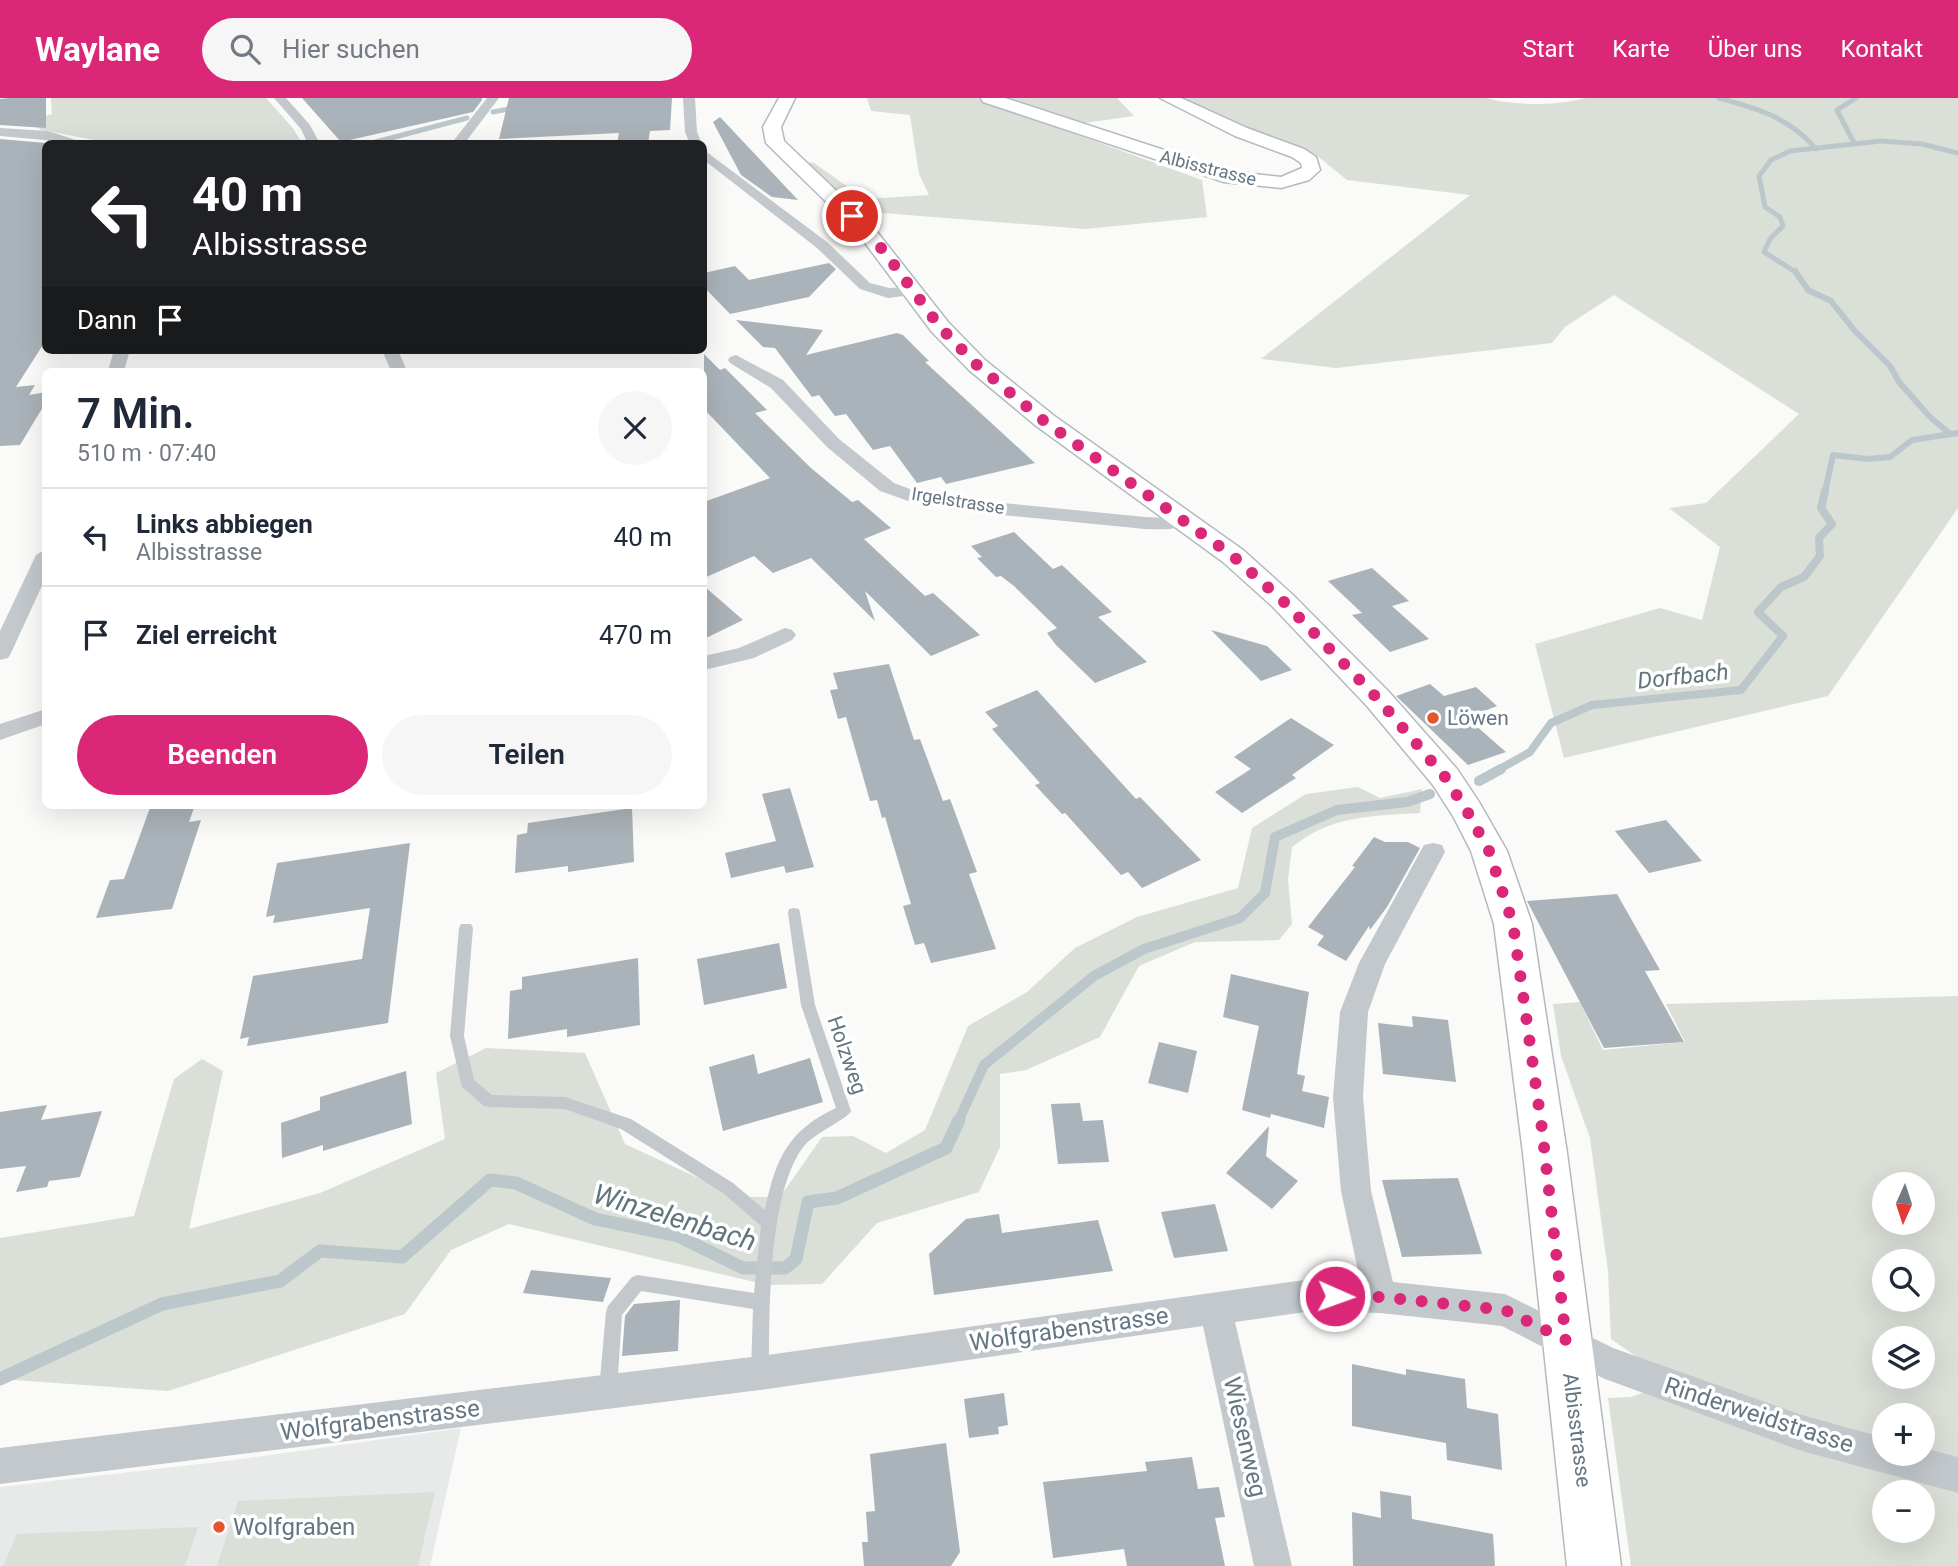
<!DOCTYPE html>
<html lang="de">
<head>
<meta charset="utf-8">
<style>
	:root { --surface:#fff; --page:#f6f6f7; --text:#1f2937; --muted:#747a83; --line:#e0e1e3; --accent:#db2777 }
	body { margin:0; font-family:Roboto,sans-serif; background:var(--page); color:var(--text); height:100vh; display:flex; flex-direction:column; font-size:26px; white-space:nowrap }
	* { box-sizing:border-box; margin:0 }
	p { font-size:23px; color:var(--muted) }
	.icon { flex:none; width:38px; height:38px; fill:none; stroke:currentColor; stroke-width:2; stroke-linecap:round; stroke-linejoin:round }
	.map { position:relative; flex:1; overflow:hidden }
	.panel { position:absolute; left:42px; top:270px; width:665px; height:441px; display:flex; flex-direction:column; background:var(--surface); border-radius:10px; box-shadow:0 7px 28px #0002 }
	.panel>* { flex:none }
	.banner { position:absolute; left:42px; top:42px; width:665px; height:214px; border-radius:10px; box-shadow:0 7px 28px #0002; background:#202124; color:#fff; overflow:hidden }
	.needle { width:46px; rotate:183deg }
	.tools { position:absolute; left:1872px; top:1074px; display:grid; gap:14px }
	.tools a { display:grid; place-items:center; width:63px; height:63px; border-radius:50%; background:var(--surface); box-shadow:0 7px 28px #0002; font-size:35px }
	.pin { position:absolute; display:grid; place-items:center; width:60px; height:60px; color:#fff; margin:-30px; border:4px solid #fff; border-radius:50%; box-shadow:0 2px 7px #0007 }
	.me { position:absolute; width:77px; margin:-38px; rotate:92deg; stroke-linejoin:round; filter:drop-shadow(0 0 5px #0008) }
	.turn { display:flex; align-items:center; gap:24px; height:147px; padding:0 35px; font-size:32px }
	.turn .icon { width:91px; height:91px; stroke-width:2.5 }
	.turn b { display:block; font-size:49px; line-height:60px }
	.then { display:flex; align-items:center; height:66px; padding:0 35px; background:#0003; gap:14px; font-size:26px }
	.round { display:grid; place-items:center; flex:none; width:74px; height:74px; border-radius:37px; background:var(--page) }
	.overview { display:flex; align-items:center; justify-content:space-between; height:119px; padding:0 35px }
	h1 { font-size:42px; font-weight:600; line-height:52px }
	.button { display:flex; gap:14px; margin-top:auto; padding:14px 35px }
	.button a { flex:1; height:80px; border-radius:42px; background:var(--accent); color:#fff; font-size:28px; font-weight:600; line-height:80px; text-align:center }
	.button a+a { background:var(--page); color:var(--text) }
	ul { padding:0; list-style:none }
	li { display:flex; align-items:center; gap:21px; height:98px; padding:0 35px; border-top:2px solid var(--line) }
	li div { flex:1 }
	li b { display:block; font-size:26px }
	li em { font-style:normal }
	header { display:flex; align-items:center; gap:42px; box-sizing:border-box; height:98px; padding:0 35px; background:var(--accent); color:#fff }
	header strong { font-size:33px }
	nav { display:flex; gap:38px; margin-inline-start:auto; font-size:24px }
	.search { width:490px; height:63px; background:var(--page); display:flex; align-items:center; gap:18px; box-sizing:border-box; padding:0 24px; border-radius:38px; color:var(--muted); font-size:26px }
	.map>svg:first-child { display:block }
</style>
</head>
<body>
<header>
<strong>Waylane</strong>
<div class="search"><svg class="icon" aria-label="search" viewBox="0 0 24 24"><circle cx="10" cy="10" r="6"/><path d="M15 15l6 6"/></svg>Hier suchen</div>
<nav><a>Start</a><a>Karte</a><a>Über uns</a><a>Kontakt</a></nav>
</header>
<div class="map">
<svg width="1958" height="1468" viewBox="0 0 1958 1468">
	<rect width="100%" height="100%" fill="#fafaf8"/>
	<polygon fill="#e8e9e9" points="461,1330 430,1468 0,1468 0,1389 234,1362"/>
	<g fill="#dadfd7" fill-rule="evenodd">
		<polygon points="51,0 266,0 292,29 302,45 111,45 41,32 37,29 45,18 52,16"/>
		<polygon points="867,0 1117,0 1134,18 1056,29 1202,82 1207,119 1085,131 858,113 802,64 814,65 865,101 929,97 919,76 910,17 871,13"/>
		<path d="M1181 0H1486C1516 8 1555 8 1585 0H1958V410L1828 598 1564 660 1535 546 1660 510 1702 522 1720 449 1669 410 1706 405 1799 316 1614 197 1565 229 1552 245 1336 270 1261 261 1470 97 1347 82 1315 56 1251 32Z"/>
		<path d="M1358 689 1380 700 1422 691 1420 715C1372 718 1332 717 1292 749L1288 782 1292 826 1279 842 1195 844 1139 868 1100 939 1026 972 1000 976V1049L979 1094 877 1125 822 1186 767 1187 509 1126 451 1152 405 1216 168 1293 0 1281V1140L134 1118 174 981 202 961 223 973 189 1131 320 1095 445 1041 436 975 486 950 585 955 625 1046 739 1099H780L822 1039 853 1038 886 1055 925 1032 968 928 1027 894 1075 850 1137 819 1238 790 1252 730 1306 696Z"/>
		<path d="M1958 898V1365L1923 1356V1318H1885V1346L1644 1264 1611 1241 1608 1173 1590 1040 1561 958 1553 906 1580 904 1603 952 1685 944 1666 906ZM1885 1087H1923V1125H1885ZM1885 1164H1923V1202H1885ZM1885 1241H1923V1279H1885Z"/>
		<path d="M1645 1294 1958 1395V1468H1631L1608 1300 1631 1299ZM1885 1395H1923V1433H1885Z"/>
		<polygon points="435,1394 418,1468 217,1468 238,1403"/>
		<polygon points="198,1429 185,1468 3,1468 17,1436"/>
	</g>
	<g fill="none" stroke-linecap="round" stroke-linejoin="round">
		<g stroke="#bbc7cb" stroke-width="5">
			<path d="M1719 0C1758 11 1789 19 1816 51"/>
			<polyline points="493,14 519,9"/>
			<polyline points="1854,45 1837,12 1856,0"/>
			<polyline points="368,46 467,20"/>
			<polyline points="1797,175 1764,154 1770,141 1783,128 1780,119 1765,109 1759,78 1771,62 1790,53 1881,43 1922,46 1958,55"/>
		</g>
		<g stroke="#bbc7cb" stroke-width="6">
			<polyline points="1795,173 1808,192 1831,203 1854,232 1890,268 1899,284 1929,318 1950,336"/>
			<polyline points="1825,394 1833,357 1868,361 1890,359 1912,342 1958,335"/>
		</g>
		<polyline stroke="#bbc7cb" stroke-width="8" points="1498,672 1530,654 1551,625 1592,607 1741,592 1783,538 1758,514 1781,489 1804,479 1820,458 1819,440 1832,426 1821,410 1825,393"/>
		<g stroke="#bbc7cb" stroke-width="10">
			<polyline points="1479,683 1501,671"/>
			<polyline points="958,1024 984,967 1094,878 1144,851 1240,820 1265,795 1275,739 1337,712 1407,704 1430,696"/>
		</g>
		<polyline stroke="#bbc7cb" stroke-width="13" points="0,1281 162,1206 280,1183 320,1153 402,1159 490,1082 516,1085 595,1121 678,1138 743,1170 785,1170 796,1161 808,1104 837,1100 946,1050 959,1022"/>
	</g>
	<g fill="#aab3b9">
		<polygon points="9,0 46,0 46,30 0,27 0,1"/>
		<polygon points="302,0 482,0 482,2 473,14 341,44"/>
		<polygon points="509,0 672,0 670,32 650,33 648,46 617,46 619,35 499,41"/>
		<polygon points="720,19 798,102 772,99 741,77 713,24"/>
		<polygon points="0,41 46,45 46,242 16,289 35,287 29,297 46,294 46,304 20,347 0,348"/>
		<polygon points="829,165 836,171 809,199 730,216 704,189 704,175 735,168 749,182"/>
		<polygon points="736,222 823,232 806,257 897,235 903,237 929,263 925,264 1035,365 946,386 941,379 917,385 890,348 873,352 846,316 835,318 819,297 812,299 775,250 763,249"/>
		<polygon points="704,256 720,272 725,270 767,312 755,315 811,370 852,404 858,402 891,430 864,441 925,498 933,495 980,537 931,558 865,493 875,523 811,460 773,475 754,458 704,480 704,404 770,380 704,311"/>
		<polygon points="1014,434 1053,471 1062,467 1112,514 1098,519 1147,564 1095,585 1056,547 1047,535 1057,530 1014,488 1001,478 996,479 977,460 982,459 971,448"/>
		<polygon points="1372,470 1409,503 1392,508 1429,541 1390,554 1352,517 1362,515 1328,483"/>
		<polygon points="704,488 743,522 704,541"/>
		<polygon points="1211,532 1267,548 1292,572 1261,583"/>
		<polygon points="889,566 914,642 920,641 943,703 950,701 977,774 969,776 996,851 931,865 924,845 915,847 903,808 911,806 885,719 882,720 877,702 870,703 846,619 838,621 830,592 838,591 833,575"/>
		<polygon points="1430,586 1444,598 1476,589 1497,608 1467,620 1506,654 1468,667 1396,598"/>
		<polygon points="1037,592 1136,701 1140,699 1201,762 1142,790 1128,774 1121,777 1065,715 1062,716 1035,687 1040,685 992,631 998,628 985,614"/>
		<polygon points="1291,620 1334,647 1292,677 1296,680 1242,715 1215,694 1251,671 1234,659"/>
		<polygon points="790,690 814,769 786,775 784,768 731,780 725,755 776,743 762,696"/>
		<polygon points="151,707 195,707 189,724 201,722 172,811 96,820 110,782 124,781"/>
		<polygon points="632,710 634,764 568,774 568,768 515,775 517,737 527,735 528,725"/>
		<polygon points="1666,722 1702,763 1649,775 1615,733"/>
		<polygon points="1374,739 1385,744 1408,744 1420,750 1387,809 1370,832 1369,828 1346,863 1317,847 1324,838 1308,829 1355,769 1352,768"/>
		<polygon points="410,745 388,925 247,948 249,939 240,941 253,878 362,861 370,810 273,825 275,817 266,819 277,765"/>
		<polygon points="1617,796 1660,872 1645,873 1684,944 1604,950 1527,803"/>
		<polygon points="779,845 787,890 704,907 697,861"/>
		<polygon points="638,860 640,927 567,939 567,931 508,941 510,893 522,891 522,879"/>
		<polygon points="1231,876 1309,894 1297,976 1305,978 1302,993 1329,999 1324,1030 1271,1016 1270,1020 1242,1012 1259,928 1223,919"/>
		<polygon points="1412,918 1448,922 1456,984 1383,976 1378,925 1413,929"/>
		<polygon points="1159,944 1197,953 1188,995 1148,985"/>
		<polygon points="754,956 758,976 810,960 823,1004 723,1033 709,969"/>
		<polygon points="406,973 412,1026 323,1053 323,1047 282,1060 281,1025 320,1012 320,999"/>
		<polygon points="1080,1005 1083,1023 1103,1022 1109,1064 1058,1066 1051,1006"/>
		<polygon points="47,1007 41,1022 102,1013 80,1079 49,1083 47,1089 16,1094 26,1068 0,1071 0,1014"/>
		<polygon points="1269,1028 1266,1058 1298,1083 1272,1111 1226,1075"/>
		<polygon points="1458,1080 1482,1156 1402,1159 1382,1082"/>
		<polygon points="1215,1106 1228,1153 1174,1160 1161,1114"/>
		<polygon points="999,1116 1002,1135 1098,1122 1113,1173 934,1197 929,1156 966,1121"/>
		<polygon points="531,1172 611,1180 603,1204 523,1195"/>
		<polygon points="680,1202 678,1253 622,1258 625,1218 634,1206"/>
		<polygon points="1352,1266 1406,1277 1406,1271 1465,1281 1467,1310 1498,1316 1502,1372 1447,1362 1446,1345 1352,1328"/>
		<polygon points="1004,1295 1008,1327 998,1329 999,1336 969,1340 964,1301"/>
		<polygon points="946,1345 960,1454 951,1468 864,1468 862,1444 868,1444 866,1414 875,1413 870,1356"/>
		<polygon points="1192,1359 1198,1391 1219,1389 1225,1419 1215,1420 1225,1468 1127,1468 1124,1451 1053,1460 1043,1384 1147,1373 1145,1364"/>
		<polygon points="1380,1393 1411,1398 1412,1421 1493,1436 1495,1468 1353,1468 1352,1414 1381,1420"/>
	</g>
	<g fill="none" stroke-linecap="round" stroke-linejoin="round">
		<defs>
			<g id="secondary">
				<polygon points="779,0 795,0 781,29 784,43 870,125 948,224 985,262 1053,317 1243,452 1293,497 1389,594 1457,671 1479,704 1507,753 1532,826 1567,1055 1621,1468 1567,1468 1523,1055 1494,826 1471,753 1453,718 1433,687 1367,608 1273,509 1223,464 1035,327 969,272 932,234 856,133 766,45 763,29"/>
				<polygon points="981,0 1005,0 1228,73 1281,79 1302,70 1301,65 1292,59 1235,38 1160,0 1181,0 1247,30 1304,51 1316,59 1320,72 1309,82 1281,90 1224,84 983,4"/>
			</g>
		</defs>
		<use href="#secondary" stroke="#b3babf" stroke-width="3"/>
		<path fill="#c3c8cc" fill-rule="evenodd" d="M794 810 799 811 800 815 815 907 851 1013C846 1023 813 1034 801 1052 768 1101 769 1216 769 1275L766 1281 760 1284 754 1281 751 1275 753 1211 641 1193 622 1217 617 1292 614 1298 608 1301 602 1298 599 1292 606 1214 608 1208 632 1179 638 1177 754 1195 761 1128 723 1095 621 1031 565 1011 489 1009 484 1008 462 989 450 938 459 830 461 826H471L473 830 464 938 474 982 492 997 565 999 631 1021 733 1085 765 1112C775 1062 788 1032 836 1010L801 907 788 815 789 811Z"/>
		<g fill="#c3c8cc" fill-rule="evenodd">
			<polygon points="274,0 286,0 310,27 320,46 308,46 301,31"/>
			<polygon points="487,0 499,0 464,46 451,46"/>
			<polygon points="683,0 695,0 697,34 702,46 690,46 685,34"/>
			<polygon points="0,30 48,33 88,46 0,38"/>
			<polygon points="704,52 827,144 870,185 889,190 911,189 918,193 911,197 888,200 860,191 817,150 704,62"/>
			<polygon points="114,252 130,252 124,273 108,273"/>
			<polygon points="382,252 398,252 407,273 391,273"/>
			<path d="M736 257 783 282 839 341 894 385 918 394 972 402 1145 419 1167 420 1184 414 1193 420C1181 434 1162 431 1145 431L972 414 914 405 880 393 827 349 771 290 730 265 728 262 730 259Z"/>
			<polygon points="46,451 46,479 11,555 8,560 0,562 0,533 36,457"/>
			<polygon points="785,530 792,532 796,537 792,542 754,560 704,572 704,558 739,550"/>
			<polygon points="46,611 46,626 0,642 0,626"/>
			<polygon points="1433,745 1442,747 1445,754 1385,866 1368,914 1363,999 1371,1093 1393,1184 1505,1196 1613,1250 1802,1317 1885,1340 1885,1356 1923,1356 1923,1350 1958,1359 1958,1395 1802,1353 1605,1281 1502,1228 1380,1215 1312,1213 1235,1224 1292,1468 1254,1468 1203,1228 760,1292 0,1386 0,1350 760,1258 1312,1181 1360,1182 1341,1093 1333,999 1340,914 1359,865 1424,747"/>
		</g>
		<use href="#secondary" fill="#fff" fill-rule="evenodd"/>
	</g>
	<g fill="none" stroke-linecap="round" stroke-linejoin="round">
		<polyline stroke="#db2777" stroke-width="12" stroke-dasharray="0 21.6" points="852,118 883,152 940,229 977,267 1044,323 1233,458 1283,503 1378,601 1445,679 1467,713 1489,753 1513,826 1542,1031 1566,1242 1505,1212 1380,1199 1335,1198"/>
	</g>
	<g fill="#e4572e" stroke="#fff" stroke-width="2.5">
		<circle cx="1433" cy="620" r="7"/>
		<circle cx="219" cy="1429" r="7"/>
	</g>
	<g text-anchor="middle" stroke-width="7" stroke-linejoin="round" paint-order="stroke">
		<g font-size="18" fill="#657683" stroke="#fff">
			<text transform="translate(1208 70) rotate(14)" y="6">Albisstrasse</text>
			<text transform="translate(958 403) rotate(9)" y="6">Irgelstrasse</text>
		</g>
		<g font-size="21" fill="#657683" stroke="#fff" text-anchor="start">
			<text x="1447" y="627">Löwen</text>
		</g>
		<g font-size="21" fill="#657683" stroke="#fff">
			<text transform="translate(847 957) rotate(71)" y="7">Holzweg</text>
			<text transform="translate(1577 1332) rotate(83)" y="7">Albisstrasse</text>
		</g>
		<g font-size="23" font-style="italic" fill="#60757c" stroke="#fff">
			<text transform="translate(1683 578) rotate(-6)" y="8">Dorfbach</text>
		</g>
		<g font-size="24" fill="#657683" stroke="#fff">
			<text transform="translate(1069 1231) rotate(-8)" y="8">Wolfgrabenstrasse</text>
			<text transform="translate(1759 1317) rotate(18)" y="8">Rinderweidstrasse</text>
			<text transform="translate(380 1322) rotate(-7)" y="8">Wolfgrabenstrasse</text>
			<text transform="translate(1245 1339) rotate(77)" y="8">Wiesenweg</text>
		</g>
		<g font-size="24" fill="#657683" stroke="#fff" text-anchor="start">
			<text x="233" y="1437">Wolfgraben</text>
		</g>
		<g font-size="28" font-style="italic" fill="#60757c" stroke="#fff">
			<text transform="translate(675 1119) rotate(17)" y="10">Winzelenbach</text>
		</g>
	</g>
</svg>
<div class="tools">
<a><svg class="needle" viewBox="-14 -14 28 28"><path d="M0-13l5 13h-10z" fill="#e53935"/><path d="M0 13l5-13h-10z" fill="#747a83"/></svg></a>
<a><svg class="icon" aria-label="search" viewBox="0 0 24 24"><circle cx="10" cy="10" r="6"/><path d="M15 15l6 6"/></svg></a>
<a><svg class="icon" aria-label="layers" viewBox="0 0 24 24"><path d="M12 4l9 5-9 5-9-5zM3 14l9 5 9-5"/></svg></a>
<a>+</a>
<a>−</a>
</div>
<div class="pin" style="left:852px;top:118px;background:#d93025"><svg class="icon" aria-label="arrive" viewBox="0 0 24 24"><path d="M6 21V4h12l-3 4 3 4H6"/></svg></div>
<svg class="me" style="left:1335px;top:1198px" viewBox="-20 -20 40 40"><circle r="17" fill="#db2777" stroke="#fff" stroke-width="3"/><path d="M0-11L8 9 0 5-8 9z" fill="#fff"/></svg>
<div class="banner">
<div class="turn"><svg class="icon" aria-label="left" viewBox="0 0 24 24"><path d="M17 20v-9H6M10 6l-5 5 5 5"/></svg><div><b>40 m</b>Albisstrasse</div></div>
<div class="then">Dann<svg class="icon" aria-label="arrive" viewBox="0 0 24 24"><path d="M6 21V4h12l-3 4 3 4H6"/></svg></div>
</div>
<section class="panel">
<div class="overview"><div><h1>7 Min.</h1><p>510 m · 07:40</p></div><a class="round"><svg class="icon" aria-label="close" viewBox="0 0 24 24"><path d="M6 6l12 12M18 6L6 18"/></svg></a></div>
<ul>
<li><svg class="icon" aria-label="left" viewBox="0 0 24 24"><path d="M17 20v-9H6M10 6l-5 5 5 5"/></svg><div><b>Links abbiegen</b><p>Albisstrasse</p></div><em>40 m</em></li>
<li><svg class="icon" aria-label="arrive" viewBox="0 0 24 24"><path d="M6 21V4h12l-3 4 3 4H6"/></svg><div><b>Ziel erreicht</b></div><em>470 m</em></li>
</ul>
<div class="button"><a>Beenden</a><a>Teilen</a></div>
</section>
</div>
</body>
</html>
